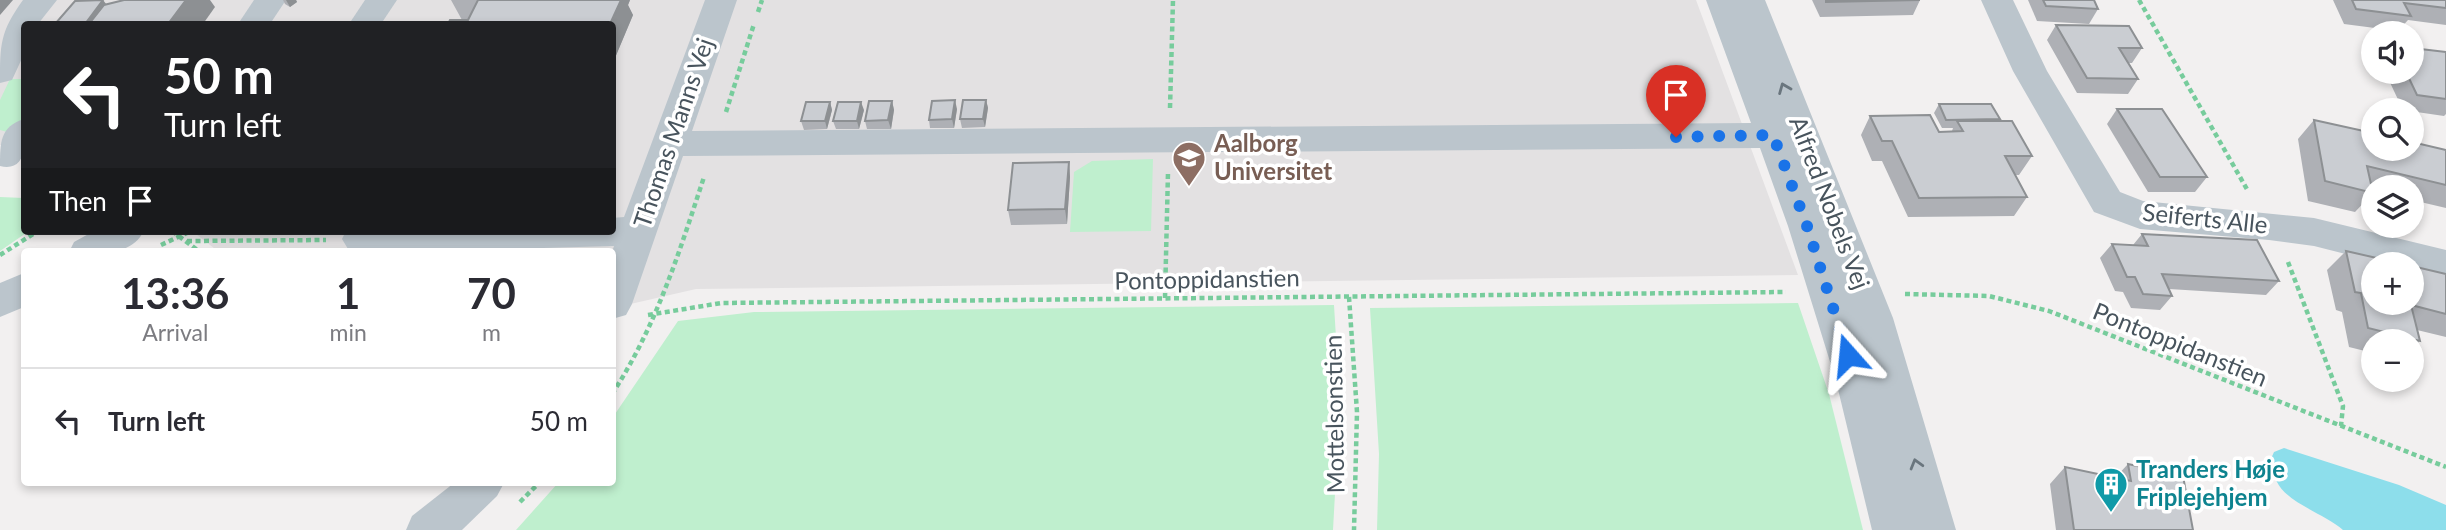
<!DOCTYPE html>
<html lang="en">
<head>
<meta charset="utf-8">
<style>
	:root { --surface:#fff; --page:#f7f7f7; --text:#2b2b33; --muted:#7c7c81; --line:#e1e1e2 }
	body { margin:0; font-family:Lato,sans-serif; background:var(--page); color:var(--text); height:100vh; display:flex; flex-direction:column; font-size:26px; white-space:nowrap }
	* { box-sizing:border-box; margin:0 }
	p { font-size:23px; color:var(--muted) }
	.icon { flex:none; width:38px; height:38px; fill:none; stroke:currentColor; stroke-width:2; stroke-linecap:round; stroke-linejoin:round }
	.map { position:relative; flex:1; overflow:hidden }
	.drawer { position:absolute; left:21px; top:248px; width:595px; height:238px; display:flex; flex-direction:column; background:var(--surface); border-radius:7px; box-shadow:0 4px 10px #0003 }
	.drawer>* { flex:none }
	.hud { position:absolute; left:21px; top:21px; width:595px; height:214px; border-radius:7px; box-shadow:0 4px 10px #0003; background:#202124; color:#fff; overflow:hidden }
	.fabs { position:absolute; left:2361px; top:21px; display:grid; gap:14px }
	.fabs a { display:grid; place-items:center; width:63px; height:63px; border-radius:50%; background:var(--surface); box-shadow:0 4px 10px #0003; font-size:35px }
	.pin { position:absolute; display:grid; place-items:center; width:60px; height:60px; color:#fff; margin:-72px -30px; border-radius:50% 50% 50% 0; rotate:-45deg; box-shadow:0 0 7px #0007 }
	.pin .icon { rotate:45deg }
	.me { position:absolute; width:77px; margin:-38px; rotate:342deg; stroke-linejoin:round; filter:drop-shadow(0 0 5px #0008) }
	.turn { display:flex; align-items:center; gap:24px; height:147px; padding:0 28px; font-size:32px }
	.turn .icon { width:91px; height:91px; stroke-width:2.5 }
	.turn b { display:block; font-size:49px; line-height:60px }
	.then { display:flex; align-items:center; height:66px; padding:0 28px; background:#0003; gap:14px; font-size:26px }
	.eta { display:flex; justify-content:space-evenly; align-items:center; height:119px; text-align:center }
	.eta b { font-size:42px; font-weight:700; line-height:49px }
	ul { padding:0; list-style:none }
	li { display:flex; align-items:center; gap:21px; height:105px; padding:0 28px; border-top:2px solid var(--line) }
	li div { flex:1 }
	li b { display:block; font-size:26px }
	li em { font-style:normal }
	.map>svg:first-child { display:block }
</style>
</head>
<body>
<div class="map">
<svg width="2446" height="530" viewBox="0 0 2446 530">
	<rect width="100%" height="100%" fill="#f2f0f0"/>
	<polygon fill="#e3e1e2" points="0,0 1696,0 1798,275 696,289 613,308 612,252 219,252 192,231 612,231 612,24 24,24 24,145 0,145"/>
	<g fill="#bfefce">
		<path d="M10 79H24C24 103 31 120 7 132L0 130V100Z"/>
		<polygon points="1153,159 1151,231 1070,232 1074,172 1092,161"/>
		<polygon points="0,197 24,198 24,231 29,231 0,251"/>
		<polygon points="1798,303 1829,394 1863,530 1377,530 1379,454 1370,308"/>
		<polygon points="1334,305 1340,403 1333,530 516,530 558,483 612,483 613,417 678,321 754,312"/>
	</g>
	<path fill="#8ddeeb" d="M2284 448 2399 485 2446 505V530H2343C2325 514 2287 503 2277 482 2274 476 2272 467 2270 461L2274 452Z"/>
	<g fill="none" stroke-linecap="round" stroke-linejoin="round">
		<g stroke="#77cc9c" stroke-width="4.5" stroke-dasharray="5 3.5" stroke-linecap="butt">
			<polyline points="2139,0 2248,191"/>
			<polyline points="758,12 762,0"/>
			<polyline points="1170,108 1173,0"/>
			<polyline points="726,112 754,24"/>
			<polyline points="172,231 200,252"/>
			<polyline points="187,241 326,240"/>
			<polyline points="161,245 191,231"/>
			<polyline points="0,255 38,231"/>
			<polyline points="2288,262 2343,406 2341,426"/>
			<polyline points="1905,294 1989,296 2049,311 2446,467"/>
			<polyline points="1349,297 1357,412 1354,530"/>
			<polyline points="1165,298 1168,172"/>
			<polyline points="648,315 721,303 1786,292"/>
			<path d="M612 394C656 327 679 253 704 177"/>
			<polyline points="520,502 539,483"/>
		</g>
		<g fill="#bbc5cc" fill-rule="evenodd">
			<path d="M23 0H57L38 24H24V54L12 80 0 83C0 44 0 32 23 0Z"/>
			<polygon points="254,0 286,0 270,24 238,24"/>
			<polygon points="365,0 397,0 381,24 349,24"/>
			<polygon points="705,0 737,0 692,131 1751,123 1706,0 1765,0 1893,318 1956,530 1872,530 1836,381 1788,226 1760,148 683,156 632,304 626,315 612,319 612,252 614,246 405,252 357,252 348,249 342,239 346,231 612,231 612,218 624,217"/>
			<polygon points="1981,0 2013,0 2047,71 2120,192 2143,201 2314,218 2446,250 2446,280 2412,271 2412,264 2385,264 2314,246 2269,240 2140,229 2094,212 2013,71"/>
			<path d="M24 119C26 137 29 173 0 166 0 142 0 127 24 119Z"/>
			<path d="M94 231H144C129 259 96 252 69 252L74 242Z"/>
			<polygon points="24,273 24,307 0,317 0,283"/>
			<polygon points="454,483 504,483 497,496 462,530 406,530 412,516"/>
		</g>
	</g>
	<g fill="#aeb0b5">
		<polygon points="283,0 296,0 297,2 290,7 285,4"/>
		<polygon points="451,0 630,0 628,5 633,15 612,65 612,24 462,20"/>
		<polygon points="1812,0 1920,0 1913,15 1820,17"/>
		<polygon points="2028,0 2094,0 2098,9 2089,24 2037,21"/>
		<polygon points="2333,0 2446,0 2446,25 2408,20 2398,31 2344,24"/>
		<polygon points="2056,25 2142,48 2132,63 2129,63 2138,79 2128,94 2077,93 2047,40"/>
		<polygon points="2446,52 2446,114 2444,116 2403,110 2385,72 2412,72"/>
		<polygon points="986,100 988,108 985,127 962,128 960,119"/>
		<polygon points="892,101 894,110 891,129 867,129 865,121"/>
		<polygon points="830,102 832,110 827,129 804,130 801,121"/>
		<polygon points="1939,104 2000,119 1999,121 2032,156 2019,175 2015,175 2027,197 2014,216 1908,217 1882,161 1872,161 1861,135 1870,116 1939,132 1952,131 1953,128 1942,128 1934,113"/>
		<polygon points="957,109 954,128 930,128 929,120"/>
		<polygon points="2117,109 2207,177 2195,192 2148,192 2107,124"/>
		<polygon points="864,110 859,129 836,129 833,121"/>
		<polygon points="2314,120 2446,150 2446,208 2412,200 2412,187 2373,187 2373,193 2355,212 2308,201 2298,139"/>
		<polygon points="1069,162 1070,177 1067,224 1011,225 1008,210"/>
		<polygon points="2142,234 2279,281 2266,295 2169,289 2172,296 2160,310 2131,308 2123,292 2115,291 2100,258 2112,244 2133,245"/>
		<polygon points="2346,251 2446,274 2446,337 2417,330 2420,341 2412,348 2412,341 2373,341 2373,353 2349,347 2342,312 2336,310 2327,270"/>
		<polygon points="2128,464 2193,530 2056,530 2050,484 2065,467 2115,478"/>
	</g>
	<g fill="#8d9093">
		<polygon points="0,0 13,0 0,15"/>
		<polygon points="103,0 110,9 98,24 85,24"/>
		<polygon points="186,0 210,0 215,7 203,24 168,24"/>
		<polygon points="286,0 296,0 297,2 290,7"/>
		<polygon points="618,0 630,0 628,5 633,15 612,65 612,24 610,24"/>
		<polygon points="955,100 957,109 954,128 952,119"/>
		<polygon points="986,100 988,108 985,127 983,119"/>
		<polygon points="892,101 894,110 891,129 888,120"/>
		<polygon points="830,102 832,110 827,129 825,121"/>
		<polygon points="861,102 864,110 859,129 857,121"/>
		<polygon points="1069,162 1070,177 1067,224 1065,209"/>
	</g>
	<g fill="#cacdd2" stroke="#8d9093" stroke-width="2">
		<polygon points="103,0 85,24 55,24 75,1"/>
		<polygon points="124,0 186,0 168,24 89,24 104,5"/>
		<polygon points="478,0 621,0 610,24 448,24 450,20 468,20"/>
		<polygon points="1826,0 1920,0 1826,2"/>
		<polygon points="2043,0 2094,0 2098,9 2046,6"/>
		<polygon points="2352,0 2446,0 2446,8 2404,3 2411,16 2356,9"/>
		<polygon points="2056,25 2129,26 2142,48 2119,48 2138,79 2087,78"/>
		<polygon points="2412,48 2446,52 2446,99 2417,95 2406,72 2412,72"/>
		<polygon points="955,100 952,119 929,120 932,101"/>
		<polygon points="963,100 986,100 983,119 960,119"/>
		<polygon points="869,101 892,101 888,120 865,121"/>
		<polygon points="806,102 830,102 825,121 801,121"/>
		<polygon points="838,102 861,102 857,121 833,121"/>
		<polygon points="1939,104 1991,104 2000,119 1946,120"/>
		<polygon points="2117,109 2162,109 2207,177 2160,177"/>
		<polygon points="1930,115 1939,132 1963,131 1957,121 2012,121 2032,156 2005,156 2027,197 1919,198 1892,141 1882,141 1870,116"/>
		<polygon points="2314,120 2373,133 2373,149 2412,149 2412,142 2446,150 2446,185 2367,166 2373,193 2325,181"/>
		<polygon points="1069,162 1065,209 1008,210 1013,163"/>
		<polygon points="2142,234 2257,240 2279,281 2162,274 2172,296 2143,294 2135,277 2127,277 2112,244 2148,246"/>
		<polygon points="2346,251 2403,264 2373,264 2373,303 2412,303 2412,266 2446,274 2446,314 2411,305 2420,341 2368,328 2361,293 2355,292"/>
		<polygon points="2128,464 2183,476 2193,530 2074,530 2065,467 2131,481"/>
	</g>
	<defs><path id="oneway-chevron" d="M-2-3.5L2.5 0L-2 3.5" fill="none" stroke-width="1.6" stroke-linecap="round" stroke-linejoin="round" transform="scale(1.75)"/></defs>
	<g stroke="#6a767e">
		<use href="#oneway-chevron" transform="translate(1784 88) rotate(-112)"/>
		<use href="#oneway-chevron" transform="translate(1916 464) rotate(-106)"/>
	</g>
	<g fill="none" stroke-linecap="round" stroke-linejoin="round">
		<polyline stroke="#1a73e8" stroke-width="12" stroke-dasharray="0 21.6" points="1676,137 1773,135 1807,226 1848,355"/>
	</g>
	<defs>
		<symbol id="university-pin" viewBox="-11 -11 22 30"><path d="M0 17L-7.5 6A9.5 9.5 0 1 1 7.5 6Z" fill="#8d6e63" stroke="#fff"/><path d="M0-5L7-2L0 1L-7-2ZM-4 1L0 2.5L4 1V4Q0 6-4 4Z" fill="#fff"/></symbol>
		<symbol id="building-pin" viewBox="-11 -11 22 30"><path d="M0 17L-7.5 6A9.5 9.5 0 1 1 7.5 6Z" fill="#0f9aa8" stroke="#fff"/><path d="M-4-6H4V6H1V3H-1V6H-4ZM-2.5-4.3h1.7v1.8h-1.7ZM.8-4.3h1.7v1.8H.8ZM-2.5-1h1.7V.8h-1.7ZM.8-1h1.7V.8H.8Z" fill="#fff"/></symbol>
	</defs>
	<g fill-rule="evenodd">
		<use href="#university-pin" x="1170" y="139" width="38" height="52"/>
		<use href="#building-pin" x="2092" y="465" width="38" height="52"/>
	</g>
	<g text-anchor="middle" stroke-width="7" stroke-linejoin="round" paint-order="stroke">
		<g font-size="24" fill="#48545d" stroke="#fff">
			<text transform="translate(674 133) rotate(-71)" y="8">Thomas Manns Vej</text>
			<text transform="translate(1829 203) rotate(69)" y="8">Alfred Nobels Vej</text>
			<text transform="translate(2205 219) rotate(6)" y="8">Seiferts Alle</text>
			<text transform="translate(1207 280) rotate(-1)" y="8">Pontoppidanstien</text>
			<text transform="translate(2180 345) rotate(22)" y="8">Pontoppidanstien</text>
			<text transform="translate(1335 414) rotate(-91)" y="8">Mottelsonstien</text>
		</g>
		<g font-size="24" font-weight="bold" fill="#785e54" stroke="#fff" text-anchor="start">
			<text x="1214" y="152">Aalborg<tspan x="1214" dy="28">Universitet</tspan></text>
		</g>
		<g font-size="24" font-weight="bold" fill="#0d838f" stroke="#fff" text-anchor="start">
			<text x="2136" y="478">Tranders Høje<tspan x="2136" dy="28">Friplejehjem</tspan></text>
		</g>
	</g>
</svg>
<div class="fabs">
<a><svg class="icon" aria-label="sound" viewBox="0 0 24 24"><path d="M4 9h4l5-4v14l-5-4H4zM17 9q2 3 0 6"/></svg></a>
<a><svg class="icon" aria-label="search" viewBox="0 0 24 24"><circle cx="10" cy="10" r="6"/><path d="M15 15l6 6"/></svg></a>
<a><svg class="icon" aria-label="layers" viewBox="0 0 24 24"><path d="M12 4l9 5-9 5-9-5zM3 14l9 5 9-5"/></svg></a>
<a>+</a>
<a>−</a>
</div>
<div class="pin" style="left:1676px;top:137px;background:#d93025"><svg class="icon" aria-label="arrive" viewBox="0 0 24 24"><path d="M6 21V4h12l-3 4 3 4H6"/></svg></div>
<svg class="me" style="left:1848px;top:355px" viewBox="-20 -20 40 40"><path d="M0-17L14 15 0 8-14 15z" fill="#1a73e8" stroke="#fff" stroke-width="4"/></svg>
<div class="hud">
<div class="turn"><svg class="icon" aria-label="left" viewBox="0 0 24 24"><path d="M17 20v-9H6M10 6l-5 5 5 5"/></svg><div><b>50 m</b>Turn left</div></div>
<div class="then">Then<svg class="icon" aria-label="arrive" viewBox="0 0 24 24"><path d="M6 21V4h12l-3 4 3 4H6"/></svg></div>
</div>
<section class="drawer">
<div class="eta">
<div><b>13:36</b><p>Arrival</p></div>
<div><b>1</b><p>min</p></div>
<div><b>70</b><p>m</p></div>
</div>
<ul>
<li><svg class="icon" aria-label="left" viewBox="0 0 24 24"><path d="M17 20v-9H6M10 6l-5 5 5 5"/></svg><div><b>Turn left</b></div><em>50 m</em></li>
</ul>
</section>
</div>
</body>
</html>
